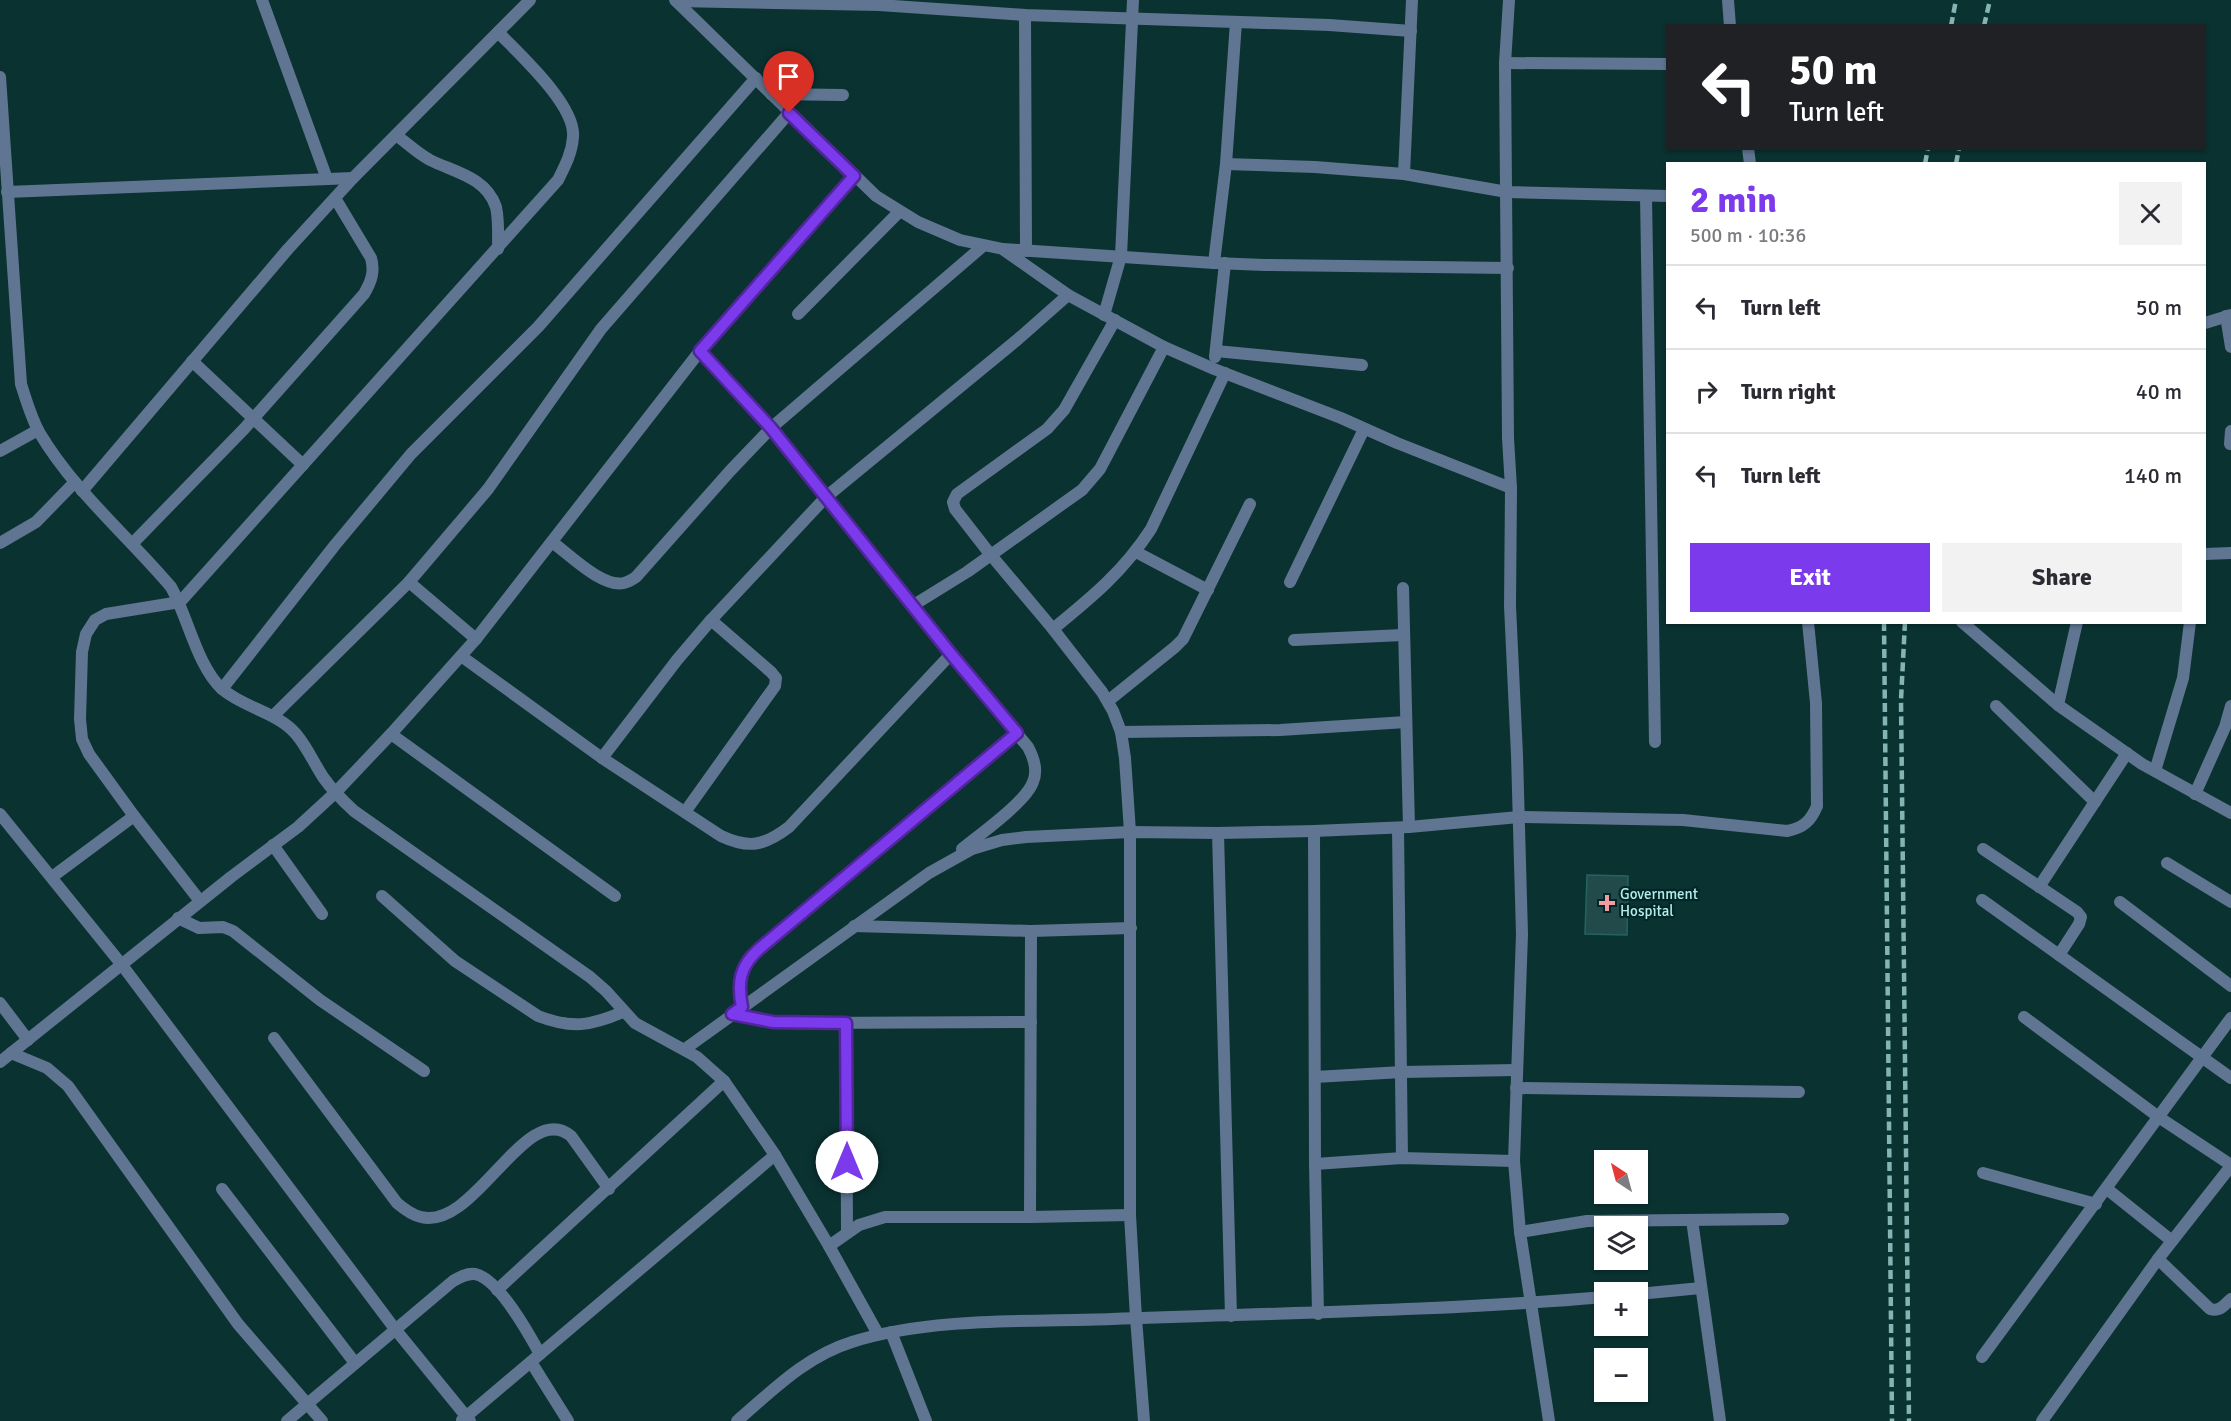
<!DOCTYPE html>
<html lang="en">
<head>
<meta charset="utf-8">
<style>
	:root { --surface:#fff; --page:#f2f2f3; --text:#2b2b33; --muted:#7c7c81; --line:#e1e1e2; --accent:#7c3aed }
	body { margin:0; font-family:Signika,sans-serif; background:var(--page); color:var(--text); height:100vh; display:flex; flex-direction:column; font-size:22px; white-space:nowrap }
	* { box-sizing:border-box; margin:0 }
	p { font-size:20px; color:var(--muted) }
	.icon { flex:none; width:33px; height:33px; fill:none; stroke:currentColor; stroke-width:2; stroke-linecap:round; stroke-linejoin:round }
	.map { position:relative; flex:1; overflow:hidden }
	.side { position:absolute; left:1666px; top:162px; width:540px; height:462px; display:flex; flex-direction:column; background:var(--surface); border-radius:0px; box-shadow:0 2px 4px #0004 }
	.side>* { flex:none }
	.hud { position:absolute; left:1666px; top:24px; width:540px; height:126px; border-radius:0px; box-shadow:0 2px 4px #0004; background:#202124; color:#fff; overflow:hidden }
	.needle { width:39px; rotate:324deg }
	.tools { position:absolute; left:1594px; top:1150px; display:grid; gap:12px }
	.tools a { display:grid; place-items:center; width:54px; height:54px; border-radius:0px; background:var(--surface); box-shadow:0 2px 4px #0004; font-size:30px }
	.pin { position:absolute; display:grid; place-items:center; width:51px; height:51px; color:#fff; margin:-62px -26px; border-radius:50% 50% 50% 0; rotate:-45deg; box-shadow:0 0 6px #0007 }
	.pin .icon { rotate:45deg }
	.me { position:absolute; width:66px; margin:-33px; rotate:0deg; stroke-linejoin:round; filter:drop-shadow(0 0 4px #0008) }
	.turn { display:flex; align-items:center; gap:21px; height:126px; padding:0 24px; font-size:27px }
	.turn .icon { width:78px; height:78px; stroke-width:2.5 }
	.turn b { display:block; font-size:42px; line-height:51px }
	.round { display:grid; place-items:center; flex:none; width:63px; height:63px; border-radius:0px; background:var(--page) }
	.headline { display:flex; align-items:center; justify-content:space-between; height:102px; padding:0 24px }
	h1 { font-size:36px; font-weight:700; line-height:45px; color:var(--accent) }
	.action { display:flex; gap:12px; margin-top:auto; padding:12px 24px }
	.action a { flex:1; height:69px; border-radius:0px; background:var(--accent); color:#fff; font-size:24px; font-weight:700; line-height:69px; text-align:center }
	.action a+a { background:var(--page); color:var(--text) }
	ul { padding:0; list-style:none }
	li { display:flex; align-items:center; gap:18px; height:84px; padding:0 24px; border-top:2px solid var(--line) }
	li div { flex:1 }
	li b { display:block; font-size:22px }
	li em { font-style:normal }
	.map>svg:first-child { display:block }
</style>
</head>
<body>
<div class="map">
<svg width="2231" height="1421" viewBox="0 0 2231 1421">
	<rect width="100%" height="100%" fill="#0a3231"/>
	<polygon fill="#224a4a" stroke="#236463" stroke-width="1.5" points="1587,875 1628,876 1627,935 1585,934"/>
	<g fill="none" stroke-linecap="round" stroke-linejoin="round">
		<g stroke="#5f7591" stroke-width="12">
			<polyline points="262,0 327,179"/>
			<polyline points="675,0 876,196 918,222 960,240 1003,249 1214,263 1265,265 1508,268"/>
			<polyline points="1509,0 1505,63 1508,438 1511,488 1510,606 1517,755 1522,934 1514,1161 1520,1232 1549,1421"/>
			<polyline points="1728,0 1730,26"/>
			<polyline points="676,1 879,5 1025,15 1329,25 1411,31"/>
			<polyline points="1025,15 1026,251"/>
			<polyline points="1505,63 1668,64"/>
			<path d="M0 77 21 384C26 400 31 417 39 432 74 491 127 535 171 587 188 617 197 666 222 689 244 708 277 712 296 734 307 747 314 763 323 777 332 790 342 800 354 811L590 977 606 991 635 1023 697 1057 724 1081 775 1155 829 1246 878 1334"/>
			<polyline points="771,94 843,95"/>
			<path d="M396 135C407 143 417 153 430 160 454 172 486 177 496 207 499 220 498 236 498 249"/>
			<polyline points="1748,148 1750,164"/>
			<polyline points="1226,164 1315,167 1404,174 1507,192 1668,196"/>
			<polyline points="1404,174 1412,0"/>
			<polyline points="7,192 353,178"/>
			<polyline points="1646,196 1655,742"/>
			<polyline points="1004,250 1068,295 1164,347 1214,369 1341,418 1397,443 1511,488"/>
			<polyline points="1214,263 1226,164 1236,22"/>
			<polyline points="798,314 899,212"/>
			<polyline points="1104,315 1121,256 1133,0"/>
			<polyline points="2226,316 2231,347"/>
			<polyline points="1115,320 1064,410 1047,429 957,494 953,502 955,509 990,554 1053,629 1102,692 1113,711 1121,732 1125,758 1130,832 1130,1215 1136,1318 1144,1421"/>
			<polyline points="2205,323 2231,315"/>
			<path d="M700 351 771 428 951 654 1028 747C1034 758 1038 770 1033 782 1026 802 979 835 962 849"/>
			<polyline points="1216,351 1362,365"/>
			<polyline points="1215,357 1225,263"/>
			<polyline points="192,361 303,465"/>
			<polyline points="2230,444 2231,431"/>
			<polyline points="0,451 38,430"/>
			<polyline points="82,491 288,249 353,178 530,0"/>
			<path d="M552 542C569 554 602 588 624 583 628 582 633 579 636 577L730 471 771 428 983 246"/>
			<polyline points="0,543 36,522 75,482"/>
			<path d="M132 544 244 429 364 294C371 282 375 272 371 258L335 198"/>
			<polyline points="1136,552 1208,590"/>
			<polyline points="2205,554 2231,553"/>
			<polyline points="409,582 476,639"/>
			<polyline points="1290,582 1364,429"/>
			<polyline points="1403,588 1409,827"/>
			<polyline points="912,606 967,572 1082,490 1100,469 1164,347"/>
			<polyline points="1962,622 2058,705 2142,764 2231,813"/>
			<path d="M1053 629C1092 597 1123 572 1151 529L1225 373"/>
			<polyline points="1294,640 1403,635"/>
			<path d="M461 656 602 758 721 836C749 849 764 846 789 827L951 654"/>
			<polyline points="222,689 335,545 411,454 538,327 756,78"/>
			<polyline points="1108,701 1175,647 1183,639 1250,504"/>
			<polyline points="2058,705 2077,622"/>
			<polyline points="1996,706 2095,802"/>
			<polyline points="273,716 409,582 488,489 601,329 789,113"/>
			<polyline points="1121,732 1280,730 1406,722"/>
			<polyline points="391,734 615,896"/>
			<polyline points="602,758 677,660 711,620 826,497 1017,340 1068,295"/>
			<polyline points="2155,771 2183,678 2190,622"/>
			<polyline points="2195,794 2225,727 2231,706"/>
			<polyline points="685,812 775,686 776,678 771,672 711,620"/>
			<polyline points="0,814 122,965 395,1329 470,1421"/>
			<polyline points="1398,828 1402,1158"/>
			<polyline points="1314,831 1315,1164 1318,1314"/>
			<polyline points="1218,833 1231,1316"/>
			<polyline points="273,845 322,914"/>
			<polyline points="1983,849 2077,912 2081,917 2079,924 2059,955"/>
			<polyline points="2167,863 2231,902"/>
			<polyline points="52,877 134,816"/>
			<polyline points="2039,887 2127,753"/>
			<path d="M382 896 455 961 538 1016C572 1029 590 1026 623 1012"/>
			<polyline points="1982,900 2231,1078"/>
			<path d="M200 901 134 816 89 754 82 739 80 719 82 652 86 634 95 620 106 614 180 602 558 180C565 166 572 153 573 137 576 105 519 54 498 32"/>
			<polyline points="2120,902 2231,986"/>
			<polyline points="178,918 199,928 223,927 233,931 320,1000 424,1071"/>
			<polyline points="854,926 1031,931 1131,928"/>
			<polyline points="0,1003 28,1040"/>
			<path d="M742 1007C738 988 738 974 749 958L1017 733"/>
			<polyline points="732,1014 773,1022 808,1023 1031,1022"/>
			<polyline points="2024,1017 2160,1118 2231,1165"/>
			<polyline points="846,1023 847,1232"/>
			<path d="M274 1038 397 1203C404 1209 412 1215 421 1217 475 1231 526 1098 571 1136L609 1189"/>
			<path d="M685 1049 929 873 972 849 1002 840 1026 837 1130 832 1218 833 1314 831 1409 827 1519 817 1683 820 1787 831C1803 828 1811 821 1817 806L1816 703 1808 622"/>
			<polyline points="11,1053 47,1068 68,1086 238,1324 322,1421"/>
			<polyline points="0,1062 231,877 298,827 335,793 391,734 476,639 700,351 854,176"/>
			<polyline points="1315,1077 1402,1072 1516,1070"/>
			<polyline points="1516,1088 1799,1092"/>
			<polyline points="1315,1164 1402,1158 1514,1161"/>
			<polyline points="1983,1173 2096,1204"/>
			<polyline points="222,1189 355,1363"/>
			<polyline points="2107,1189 2172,1241"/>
			<polyline points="1030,1217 1031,931"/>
			<polyline points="1692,1220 1720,1421"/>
			<polyline points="1520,1232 1587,1221 1783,1219"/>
			<polyline points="829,1246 859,1225 885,1217 1030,1217 1130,1215"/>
			<path d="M2158 1259 2210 1309C2220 1312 2224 1305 2231 1299"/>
			<polyline points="497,1290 724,1081"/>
			<polyline points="1638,1294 1701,1288"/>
			<polyline points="891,1332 926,1421"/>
			<polyline points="1982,1357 2231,1018"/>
			<polyline points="531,1362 568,1421"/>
			<polyline points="462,1420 775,1155"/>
			<path d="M287 1421 453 1281C460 1277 467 1273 475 1274 498 1278 529 1334 540 1354"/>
			<path d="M737 1421C772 1391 806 1356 852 1342 930 1317 1030 1322 1112 1319 1277 1313 1441 1311 1605 1297"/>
			<polyline points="2042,1421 2158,1259 2231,1166"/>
		</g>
		<g stroke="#84b5b4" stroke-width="4.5" stroke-dasharray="9 4.5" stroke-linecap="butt">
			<polyline points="1951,26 1956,0"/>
			<polyline points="1984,26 1990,0"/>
			<polyline points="1925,164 1928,148"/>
			<polyline points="1956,164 1959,148"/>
			<polyline points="1884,622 1892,1421"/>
			<polyline points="1905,622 1901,700 1909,1421"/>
		</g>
	</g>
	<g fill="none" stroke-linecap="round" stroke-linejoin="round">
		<defs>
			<path id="route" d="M789 113 854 176 700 351 771 428 951 654 1017 733 759 949C740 966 737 982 742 1007L732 1014 773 1022 846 1023 847 1162"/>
		</defs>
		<use href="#route" stroke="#51269a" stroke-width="15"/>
		<use href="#route" stroke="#7c3aed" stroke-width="10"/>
	</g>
	<path fill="#f49aa2" stroke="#002828" stroke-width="2" d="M1604 894h6v6h6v6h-6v6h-6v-6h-6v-6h6z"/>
	<g text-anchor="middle" stroke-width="4.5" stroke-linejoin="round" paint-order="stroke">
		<g font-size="15" fill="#b6ebea" stroke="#002828" text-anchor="start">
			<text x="1620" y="899">Government<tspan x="1620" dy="17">Hospital</tspan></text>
		</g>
	</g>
</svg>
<div class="tools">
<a><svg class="needle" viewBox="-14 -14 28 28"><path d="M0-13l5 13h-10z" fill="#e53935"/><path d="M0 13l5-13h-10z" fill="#7c7c81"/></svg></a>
<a><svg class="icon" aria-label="layers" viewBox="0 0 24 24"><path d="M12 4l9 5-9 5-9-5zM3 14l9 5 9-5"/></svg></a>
<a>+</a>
<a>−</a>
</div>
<div class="pin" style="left:789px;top:113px;background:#d93025"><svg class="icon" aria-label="arrive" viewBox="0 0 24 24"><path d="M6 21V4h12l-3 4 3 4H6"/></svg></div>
<svg class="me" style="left:847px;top:1162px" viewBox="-20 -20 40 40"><circle r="19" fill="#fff"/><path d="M0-13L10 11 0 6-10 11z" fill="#7c3aed"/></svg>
<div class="hud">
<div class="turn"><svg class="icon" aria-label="left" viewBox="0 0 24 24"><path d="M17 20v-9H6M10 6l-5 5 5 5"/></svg><div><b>50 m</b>Turn left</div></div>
</div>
<section class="side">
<div class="headline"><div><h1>2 min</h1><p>500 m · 10:36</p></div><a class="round"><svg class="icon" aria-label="close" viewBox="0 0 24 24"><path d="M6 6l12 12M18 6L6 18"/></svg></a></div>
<ul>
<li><svg class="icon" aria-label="left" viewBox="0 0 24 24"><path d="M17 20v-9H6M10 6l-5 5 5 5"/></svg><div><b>Turn left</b></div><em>50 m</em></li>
<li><svg class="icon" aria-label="right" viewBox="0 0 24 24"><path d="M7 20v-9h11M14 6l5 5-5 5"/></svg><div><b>Turn right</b></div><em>40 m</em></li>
<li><svg class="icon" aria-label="left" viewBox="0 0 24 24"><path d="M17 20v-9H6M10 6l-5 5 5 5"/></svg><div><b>Turn left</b></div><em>140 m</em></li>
</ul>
<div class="action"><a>Exit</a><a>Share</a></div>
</section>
</div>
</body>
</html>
